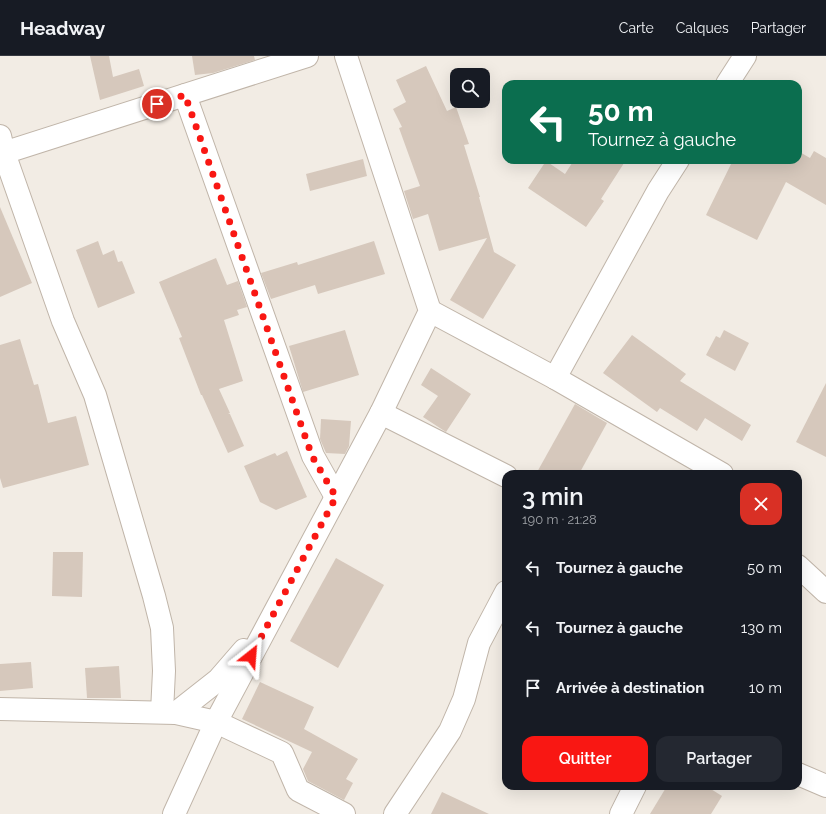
<!DOCTYPE html>
<html lang="fr">
<head>
<meta charset="utf-8">
<style>
	:root { --surface:#171b24; --page:#242831; --text:#f1f3f6; --muted:#9ea1a6; --line:#363941; --accent:#f91713 }
	body { margin:0; font-family:Raleway,sans-serif; background:var(--page); color:var(--text); height:100vh; display:flex; flex-direction:column; font-size:15px; white-space:nowrap }
	* { box-sizing:border-box; margin:0 }
	p { font-size:13px; color:var(--muted) }
	.icon { flex:none; width:22px; height:22px; fill:none; stroke:currentColor; stroke-width:2; stroke-linecap:round; stroke-linejoin:round }
	.map { position:relative; flex:1; overflow:hidden }
	.side { position:absolute; left:502px; top:414px; width:300px; height:320px; display:flex; flex-direction:column; background:var(--surface); border-radius:12px; box-shadow:0 4px 16px #0002 }
	.side>* { flex:none }
	.hud { position:absolute; left:502px; top:24px; width:300px; height:84px; border-radius:12px; box-shadow:0 4px 16px #0002; background:#0b6e4f; color:#fff; overflow:hidden }
	.buttons { position:absolute; left:450px; top:12px; display:grid; gap:8px }
	.buttons a { display:grid; place-items:center; width:40px; height:40px; border-radius:8px; background:var(--surface); box-shadow:0 4px 16px #0002; font-size:20px }
	.pin { position:absolute; display:grid; place-items:center; width:34px; height:34px; color:#fff; margin:-17px; border:2px solid #fff; border-radius:50%; box-shadow:0 1px 4px #0007 }
	.me { position:absolute; width:44px; margin:-22px; rotate:28deg; stroke-linejoin:round; filter:drop-shadow(0 0 3px #0008) }
	.turn { display:flex; align-items:center; gap:14px; height:84px; padding:0 20px; font-size:18px }
	.turn .icon { width:52px; height:52px; stroke-width:2.5 }
	.turn b { display:block; font-size:28px; line-height:34px }
	.round { display:grid; place-items:center; flex:none; width:42px; height:42px; border-radius:12px; background:var(--page) }
	.summary { display:flex; align-items:center; justify-content:space-between; height:68px; padding:0 20px }
	h1 { font-size:24px; font-weight:600; line-height:30px }
	.action { display:flex; gap:8px; margin-top:auto; padding:8px 20px }
	.action a { flex:1; height:46px; border-radius:12px; background:var(--accent); color:#fff; font-size:16px; font-weight:600; line-height:46px; text-align:center }
	.action a+a { background:var(--page); color:var(--text) }
	ul { padding:0; list-style:none }
	li { display:flex; align-items:center; gap:12px; height:60px; padding:0 20px }
	li div { flex:1 }
	li b { display:block; font-size:15px }
	li em { font-style:normal }
	header { display:flex; align-items:center; gap:24px; box-sizing:border-box; height:56px; padding:0 20px; background:var(--surface); border-bottom:1px solid var(--line) }
	header strong { font-size:19px }
	nav { display:flex; gap:22px; margin-inline-start:auto; font-size:14px }
	.map>svg:first-child { display:block }
</style>
</head>
<body>
<header>
<strong>Headway</strong>
<nav><a>Carte</a><a>Calques</a><a>Partager</a></nav>
</header>
<div class="map">
<svg width="826" height="758" viewBox="0 0 826 758">
	<rect width="100%" height="100%" fill="#f2ece4"/>
	<g fill="#d6c8bc">
		<polygon points="90,0 109,0 113,21 139,13 144,30 100,44"/>
		<polygon points="192,0 254,0 255,4 213,17 195,19"/>
		<polygon points="426,10 447,55 456,51 469,88 464,89 480,141 479,141 494,196 516,209 483,263 450,244 487,182 439,195 428,158 413,163 404,135 420,130 399,72 402,71 393,53 406,46 396,24"/>
		<polygon points="798,95 810,102 814,95 826,102 826,149 786,126 757,184 706,159 733,104 798,104"/>
		<polygon points="363,103 367,120 310,135 306,118"/>
		<polygon points="574,104 626,104 601,143 604,145 586,171 528,132 546,105 565,118"/>
		<polygon points="0,151 32,227 0,241"/>
		<polygon points="98,185 103,199 114,194 118,206 122,205 135,237 98,252 76,194"/>
		<polygon points="374,185 385,218 318,238 315,229 271,243 261,217 297,206 298,209"/>
		<polygon points="216,202 227,229 238,225 247,251 237,254 239,259 224,264 243,325 219,333 230,357 228,358 230,358 244,390 228,397 202,339 201,339 179,282 182,281 159,226"/>
		<polygon points="345,274 359,319 303,336 289,290"/>
		<polygon points="724,274 749,287 735,315 706,299 716,280 720,282"/>
		<polygon points="632,279 686,318 680,325 751,369 742,385 705,362 697,375 660,352 657,356 603,317"/>
		<polygon points="20,283 34,329 38,328 48,367 76,360 89,409 3,432 0,422 0,289"/>
		<polygon points="431,312 471,338 446,376 423,361 438,340 421,329"/>
		<polygon points="826,327 826,401 796,386"/>
		<polygon points="575,348 607,367 579,418 536,418"/>
		<polygon points="321,363 351,365 349,390 345,398 326,397 320,383"/>
		<polygon points="287,395 307,441 276,454 260,446 244,410 275,397 277,400"/>
		<polygon points="53,496 83,496 82,541 52,540"/>
		<polygon points="336,502 384,529 338,612 290,585"/>
		<polygon points="31,606 33,632 0,635 0,608"/>
		<polygon points="119,610 121,642 87,642 85,612"/>
		<polygon points="260,626 314,651 304,673 358,703 346,723 353,727 344,744 308,725 303,713 312,696 242,663"/>
		<polygon points="667,730 706,730 722,740 711,758 650,758"/>
		<polygon points="442,736 489,758 431,758"/>
	</g>
	<g fill="none" stroke-linecap="round" stroke-linejoin="round">
		<defs>
			<g id="street">
				<polyline points="727,28 745,0"/>
				<polyline points="185,39 313,400 336,441"/>
				<polyline points="0,80 4,97 63,265 95,339 154,540 162,572 164,615 162,656"/>
				<polyline points="0,98 307,0"/>
				<polyline points="430,255 555,322 722,418"/>
				<polyline points="555,322 658,135 678,104"/>
				<polyline points="381,357 506,420"/>
				<polyline points="798,510 826,536"/>
				<polyline points="0,653 176,657 216,666 282,697 298,734 344,758"/>
				<polyline points="176,657 218,624 244,594"/>
				<polyline points="798,718 826,730"/>
				<polyline points="174,758 216,666 381,357 430,255 346,0"/>
				<polyline points="395,758 450,675 464,643 479,587 506,536"/>
				<polyline points="621,758 635,730"/>
			</g>
		</defs>
		<use href="#street" stroke="#c0b5a9" stroke-width="24"/>
		<use href="#street" stroke="#fff" stroke-width="22"/>
	</g>
	<g fill="none" stroke-linecap="round" stroke-linejoin="round">
		<polyline stroke="#f91713" stroke-width="7" stroke-dasharray="0 12.6" points="157,48 185,39 312,400 336,441 251,600"/>
	</g>
</svg>
<div class="buttons">
<a><svg class="icon" aria-label="search" viewBox="0 0 24 24"><circle cx="10" cy="10" r="6"/><path d="M15 15l6 6"/></svg></a>
</div>
<div class="pin" style="left:157px;top:48px;background:#d93025"><svg class="icon" aria-label="arrive" viewBox="0 0 24 24"><path d="M6 21V4h12l-3 4 3 4H6"/></svg></div>
<svg class="me" style="left:251px;top:600px" viewBox="-20 -20 40 40"><path d="M0-17L14 15 0 8-14 15z" fill="#f91713" stroke="#fff" stroke-width="4"/></svg>
<div class="hud">
<div class="turn"><svg class="icon" aria-label="left" viewBox="0 0 24 24"><path d="M17 20v-9H6M10 6l-5 5 5 5"/></svg><div><b>50 m</b>Tournez à gauche</div></div>
</div>
<section class="side">
<div class="summary"><div><h1>3 min</h1><p>190 m · 21:28</p></div><a class="round" style="background:#d93025;color:#fff"><svg class="icon" aria-label="close" viewBox="0 0 24 24"><path d="M6 6l12 12M18 6L6 18"/></svg></a></div>
<ul>
<li><svg class="icon" aria-label="left" viewBox="0 0 24 24"><path d="M17 20v-9H6M10 6l-5 5 5 5"/></svg><div><b>Tournez à gauche</b></div><em>50 m</em></li>
<li><svg class="icon" aria-label="left" viewBox="0 0 24 24"><path d="M17 20v-9H6M10 6l-5 5 5 5"/></svg><div><b>Tournez à gauche</b></div><em>130 m</em></li>
<li><svg class="icon" aria-label="arrive" viewBox="0 0 24 24"><path d="M6 21V4h12l-3 4 3 4H6"/></svg><div><b>Arrivée à destination</b></div><em>10 m</em></li>
</ul>
<div class="action"><a>Quitter</a><a>Partager</a></div>
</section>
</div>
</body>
</html>
